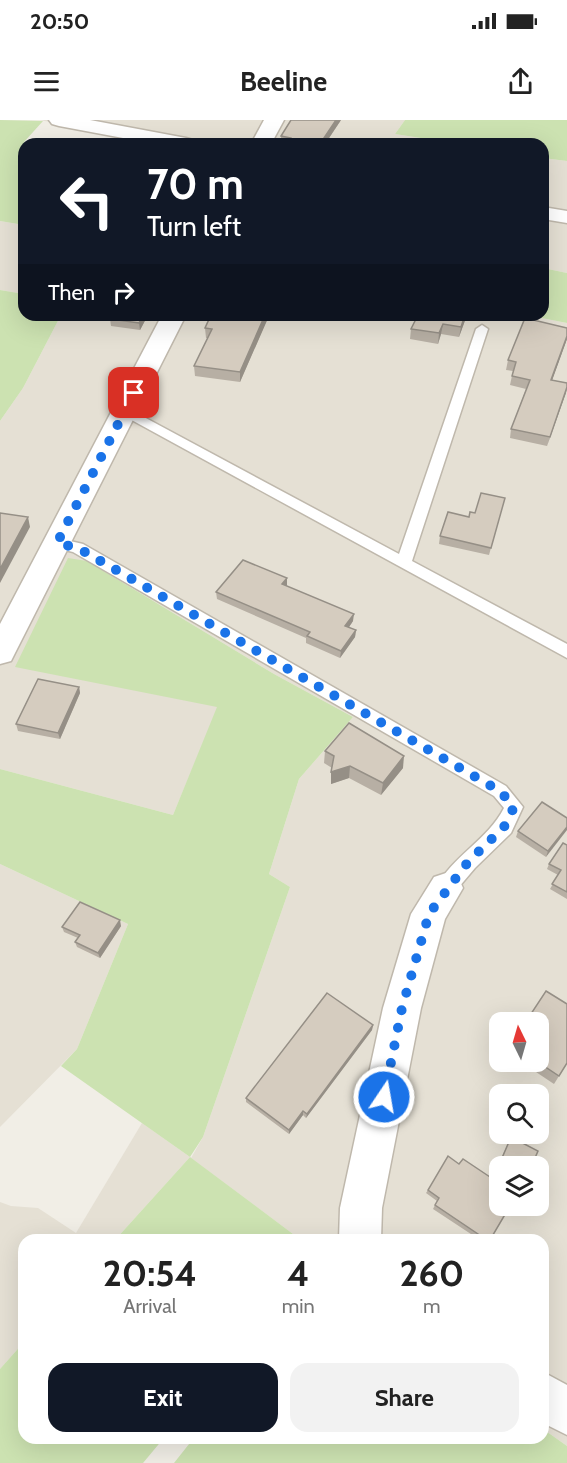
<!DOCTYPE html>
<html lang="en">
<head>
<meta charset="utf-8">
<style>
	:root { --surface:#fff; --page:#f2f2f2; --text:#222; --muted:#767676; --accent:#111827 }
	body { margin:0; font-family:Cabin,sans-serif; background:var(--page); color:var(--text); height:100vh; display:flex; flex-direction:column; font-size:22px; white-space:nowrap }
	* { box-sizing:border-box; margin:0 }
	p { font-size:20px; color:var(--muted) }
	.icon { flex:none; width:33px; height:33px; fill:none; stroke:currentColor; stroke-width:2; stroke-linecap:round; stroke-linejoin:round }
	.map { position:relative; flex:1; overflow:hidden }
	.side { position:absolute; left:18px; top:1114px; width:531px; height:210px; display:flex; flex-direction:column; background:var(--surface); border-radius:18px; box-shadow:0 6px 24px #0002 }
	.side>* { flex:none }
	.guide { position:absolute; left:18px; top:18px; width:531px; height:183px; border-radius:18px; box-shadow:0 6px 24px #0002; background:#111827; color:#fff; overflow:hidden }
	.needle { width:39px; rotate:355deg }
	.fabs { position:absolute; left:489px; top:892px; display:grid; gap:12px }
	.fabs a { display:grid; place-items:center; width:60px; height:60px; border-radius:12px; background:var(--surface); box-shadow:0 6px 24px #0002; font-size:30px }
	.pin { position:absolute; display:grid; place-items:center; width:51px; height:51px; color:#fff; margin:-26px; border-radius:12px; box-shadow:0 3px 9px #0006 }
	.me { position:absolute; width:66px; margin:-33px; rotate:12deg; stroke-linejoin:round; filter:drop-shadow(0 0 4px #0008) }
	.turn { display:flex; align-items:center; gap:21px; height:126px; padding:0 30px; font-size:27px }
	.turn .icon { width:78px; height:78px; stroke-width:2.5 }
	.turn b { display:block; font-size:42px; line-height:51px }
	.then { display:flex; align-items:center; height:57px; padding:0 30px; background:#0003; gap:12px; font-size:22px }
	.eta { display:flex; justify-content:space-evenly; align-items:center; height:102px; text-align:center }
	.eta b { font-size:36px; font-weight:800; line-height:42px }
	.cta { display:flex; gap:12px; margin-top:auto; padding:12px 30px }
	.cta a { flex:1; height:69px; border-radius:18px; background:var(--accent); color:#fff; font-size:24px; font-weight:800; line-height:69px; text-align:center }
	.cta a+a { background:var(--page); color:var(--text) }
	.status { display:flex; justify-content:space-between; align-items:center; height:42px; padding:0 30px; background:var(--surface); direction:ltr }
	.status svg { height:16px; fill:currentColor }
	header { display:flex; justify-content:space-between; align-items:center; height:78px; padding:0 30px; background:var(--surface); font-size:27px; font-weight:800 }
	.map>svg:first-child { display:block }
</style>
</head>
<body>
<div class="status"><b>20:50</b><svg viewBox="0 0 49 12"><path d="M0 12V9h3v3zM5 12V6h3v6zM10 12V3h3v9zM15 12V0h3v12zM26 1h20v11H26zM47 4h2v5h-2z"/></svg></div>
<header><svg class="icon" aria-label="menu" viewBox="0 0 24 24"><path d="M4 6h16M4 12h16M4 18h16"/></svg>Beeline<svg class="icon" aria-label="share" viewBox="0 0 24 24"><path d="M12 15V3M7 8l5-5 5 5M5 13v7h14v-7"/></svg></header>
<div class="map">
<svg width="567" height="1343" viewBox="0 0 567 1343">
	<rect width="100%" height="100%" fill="#f1eee6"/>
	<g fill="#e5e0d4" fill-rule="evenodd">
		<polygon points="40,0 405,0 395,14 459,24 129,24 132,19"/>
		<polygon points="543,38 567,41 567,153 543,148"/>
		<polygon points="0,101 24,105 24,174 0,170"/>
		<path d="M61 195H526L567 203V1326L543 1309V1120H301L191 1038 203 1017 290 767 269 754 299 659 353 597 274 554 87 441 218 587 173 695 0 649V301L23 268ZM500 903H538V942H500ZM500 975H538V1014H500ZM500 1047H538V1086H500Z"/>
		<polygon points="0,744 128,804 77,929 0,1007"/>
		<polygon points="142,1003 190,1037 115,1120 24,1120 24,1222 0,1249 0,1082 11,1086 38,1088 76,1113"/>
	</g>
	<g fill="#cce2b1">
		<polygon points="0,0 43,1 24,22 31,24 24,24 24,105 0,101"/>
		<polygon points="405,0 567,0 567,41 543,38 543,24 459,24 395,14"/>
		<polygon points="543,148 567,153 567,203 526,195 543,195"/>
		<polygon points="0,170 24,174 24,195 61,195 23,268 0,301"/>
		<polygon points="68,438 87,441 274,554 353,597 299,659 269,754 290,767 203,1017 190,1037 301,1120 115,1120 190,1037 61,946 77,929 128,804 0,744 0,649 173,695 217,587 15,547"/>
		<polygon points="24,1222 24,1318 163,1319 143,1343 0,1343 0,1249"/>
		<polygon points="543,1309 567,1326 567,1343 174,1343 193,1319 543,1318"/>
	</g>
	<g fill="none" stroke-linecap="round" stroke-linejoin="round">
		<defs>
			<g id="lane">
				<polygon points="482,205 488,209 412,441 567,524 567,538 117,292 119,289 129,289 399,434 476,209"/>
				<path d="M57 418 83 424 506 666 523 687 511 713 475 748 453 774 446 776 439 774 436 768C452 736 488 720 504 688L494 676 73 432 52 427 49 423 52 419Z"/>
			</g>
			<g id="street">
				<polygon points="49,0 90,0 186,18 193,20 196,24 155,24 59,6 52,4"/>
				<polygon points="264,0 284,0 271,24 251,24"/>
				<polygon points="543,87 567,91 567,103 543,99"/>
				<polygon points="162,195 186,195 15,533 11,541 0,544 0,504"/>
				<polygon points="446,753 458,757 463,768 445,799 421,888 382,1088 381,1120 339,1120 340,1088 383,888 411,794 434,757"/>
				<polygon points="543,1252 567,1265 567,1315 543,1303"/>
			</g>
		</defs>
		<use href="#lane" stroke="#bfb8ac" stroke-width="3"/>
		<use href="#street" stroke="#bfb8ac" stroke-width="3"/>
		<use href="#lane" fill="#fff" fill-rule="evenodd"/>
		<use href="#street" fill="#fff" fill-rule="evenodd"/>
	</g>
	<g fill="#b7afa4">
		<polygon points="341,0 325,24 281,24 281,16"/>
		<polygon points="148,195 140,210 111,206 110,199"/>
		<polygon points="208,195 269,195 240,262 195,256 194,246 208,218 206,218 205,208 208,202"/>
		<polygon points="467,195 459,217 441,214 438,224 410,219 411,209"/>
		<polygon points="567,208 567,219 552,260 567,263 567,269 547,326 510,318 511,309 526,269 510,265 513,251 506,250 508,240"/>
		<polygon points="505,378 489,435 439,424 440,416 469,397"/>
		<polygon points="287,465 286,466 353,501 349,507 356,510 355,517 340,538 306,523 306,518 217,479 216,472"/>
		<polygon points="79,567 80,573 60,619 18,611 16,604"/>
		<polygon points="325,631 403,648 381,675 349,658 331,664 332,648 324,643"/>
		<polygon points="567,698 546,737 516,717 518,711"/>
		<polygon points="567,725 567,779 550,769 558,755 547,749 549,744"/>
		<polygon points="121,806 100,838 77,827 75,822 78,818 64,812 62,807"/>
		<polygon points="373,905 372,910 306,998 303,995 289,1014 246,982 246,978"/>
		<polygon points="521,942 538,942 567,943 554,964"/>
		<polygon points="511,1017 490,1120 480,1120 433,1089 437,1081 426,1073 428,1070 459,1044 492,1058"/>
	</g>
	<g fill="#958f86">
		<polygon points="336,0 341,0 325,24 320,24"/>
		<polygon points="144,195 148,195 140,210 139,203"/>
		<polygon points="265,195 269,195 269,196 240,262 240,252"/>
		<polygon points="465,195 467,195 459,217 461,207"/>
		<polygon points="443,204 441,214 438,224 439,213"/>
		<polygon points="567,216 567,219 549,269 551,260"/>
		<polygon points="567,267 566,273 547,326 550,317"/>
		<polygon points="28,397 30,407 0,463 0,449"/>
		<polygon points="287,458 287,465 282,471 282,464"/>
		<polygon points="354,494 353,501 345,513 345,506"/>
		<polygon points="356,510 355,517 340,538 341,531"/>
		<polygon points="79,567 80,573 60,619 58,613"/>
		<polygon points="404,636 403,648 381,675 383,663"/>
		<polygon points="350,646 349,658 331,664 331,652"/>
		<polygon points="567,707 567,710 546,737 548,731"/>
		<polygon points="120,800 121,806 100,838 98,833"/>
		<polygon points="373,905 372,910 306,998 307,994"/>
		<polygon points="303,991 303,995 289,1014 289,1010"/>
	</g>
	<g fill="#d5ccbf" stroke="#958f86" stroke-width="1.5">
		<polygon points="291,0 336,0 320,24 309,24 290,21 291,18 281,16"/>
		<polygon points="112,195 144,195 139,203 110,199"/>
		<polygon points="211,195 265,195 240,252 194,246 212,209 205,208"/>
		<polygon points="418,195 465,195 461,207 443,204 439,213 411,209"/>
		<polygon points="525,198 567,208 567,216 551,260 567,263 567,267 550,317 511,309 530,260 512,256 516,242 508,240"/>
		<polygon points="481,373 505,378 491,428 440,416 448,392 469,397 470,392 475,393"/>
		<polygon points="0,393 28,397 0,449"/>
		<polygon points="243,440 287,458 282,464 354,494 345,506 356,510 341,531 307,516 310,512 216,472"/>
		<polygon points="38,559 79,567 58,613 16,604"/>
		<polygon points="349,603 404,636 383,663 350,646 331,652 334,636 325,631"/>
		<polygon points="542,682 567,698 567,707 548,731 518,711"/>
		<polygon points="563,723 567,725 567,772 552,764 561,750 549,744"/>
		<polygon points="80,782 120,800 98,833 75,822 80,815 62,807"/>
		<polygon points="546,871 567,884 567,943 559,956 538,942 538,903 525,903"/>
		<polygon points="327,873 373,905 307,994 303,991 289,1010 246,978"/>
		<polygon points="511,1017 538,1031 531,1047 500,1047 500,1086 510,1086 490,1120 487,1120 435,1085 439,1078 428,1070 448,1036 459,1044 463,1039 493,1059"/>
	</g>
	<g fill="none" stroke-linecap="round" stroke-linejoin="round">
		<polyline stroke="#1a73e8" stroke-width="10" stroke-dasharray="0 18" points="134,273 57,423 78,428 500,671 514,687 504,707 468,742 429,794 402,888 384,977"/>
	</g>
</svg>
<div class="fabs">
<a><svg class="needle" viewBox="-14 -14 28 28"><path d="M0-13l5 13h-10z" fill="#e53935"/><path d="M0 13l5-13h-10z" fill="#767676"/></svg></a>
<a><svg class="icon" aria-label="search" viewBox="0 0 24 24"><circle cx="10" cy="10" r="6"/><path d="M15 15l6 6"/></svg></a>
<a><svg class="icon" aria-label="layers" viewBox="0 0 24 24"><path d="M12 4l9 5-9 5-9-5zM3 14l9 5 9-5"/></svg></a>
</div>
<div class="pin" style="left:134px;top:273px;background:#d93025"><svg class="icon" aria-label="arrive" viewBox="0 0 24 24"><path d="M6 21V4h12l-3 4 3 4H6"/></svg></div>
<svg class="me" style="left:384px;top:977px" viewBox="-20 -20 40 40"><circle r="17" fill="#1a73e8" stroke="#fff" stroke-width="3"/><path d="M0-11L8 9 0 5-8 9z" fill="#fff"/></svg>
<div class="guide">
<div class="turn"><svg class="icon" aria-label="left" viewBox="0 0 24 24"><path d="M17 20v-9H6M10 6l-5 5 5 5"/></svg><div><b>70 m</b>Turn left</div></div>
<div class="then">Then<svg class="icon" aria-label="right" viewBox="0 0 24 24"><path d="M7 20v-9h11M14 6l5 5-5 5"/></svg></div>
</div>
<section class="side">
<div class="eta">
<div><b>20:54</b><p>Arrival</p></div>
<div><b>4</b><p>min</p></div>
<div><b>260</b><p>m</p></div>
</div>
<div class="cta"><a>Exit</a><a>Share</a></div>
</section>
</div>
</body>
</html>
